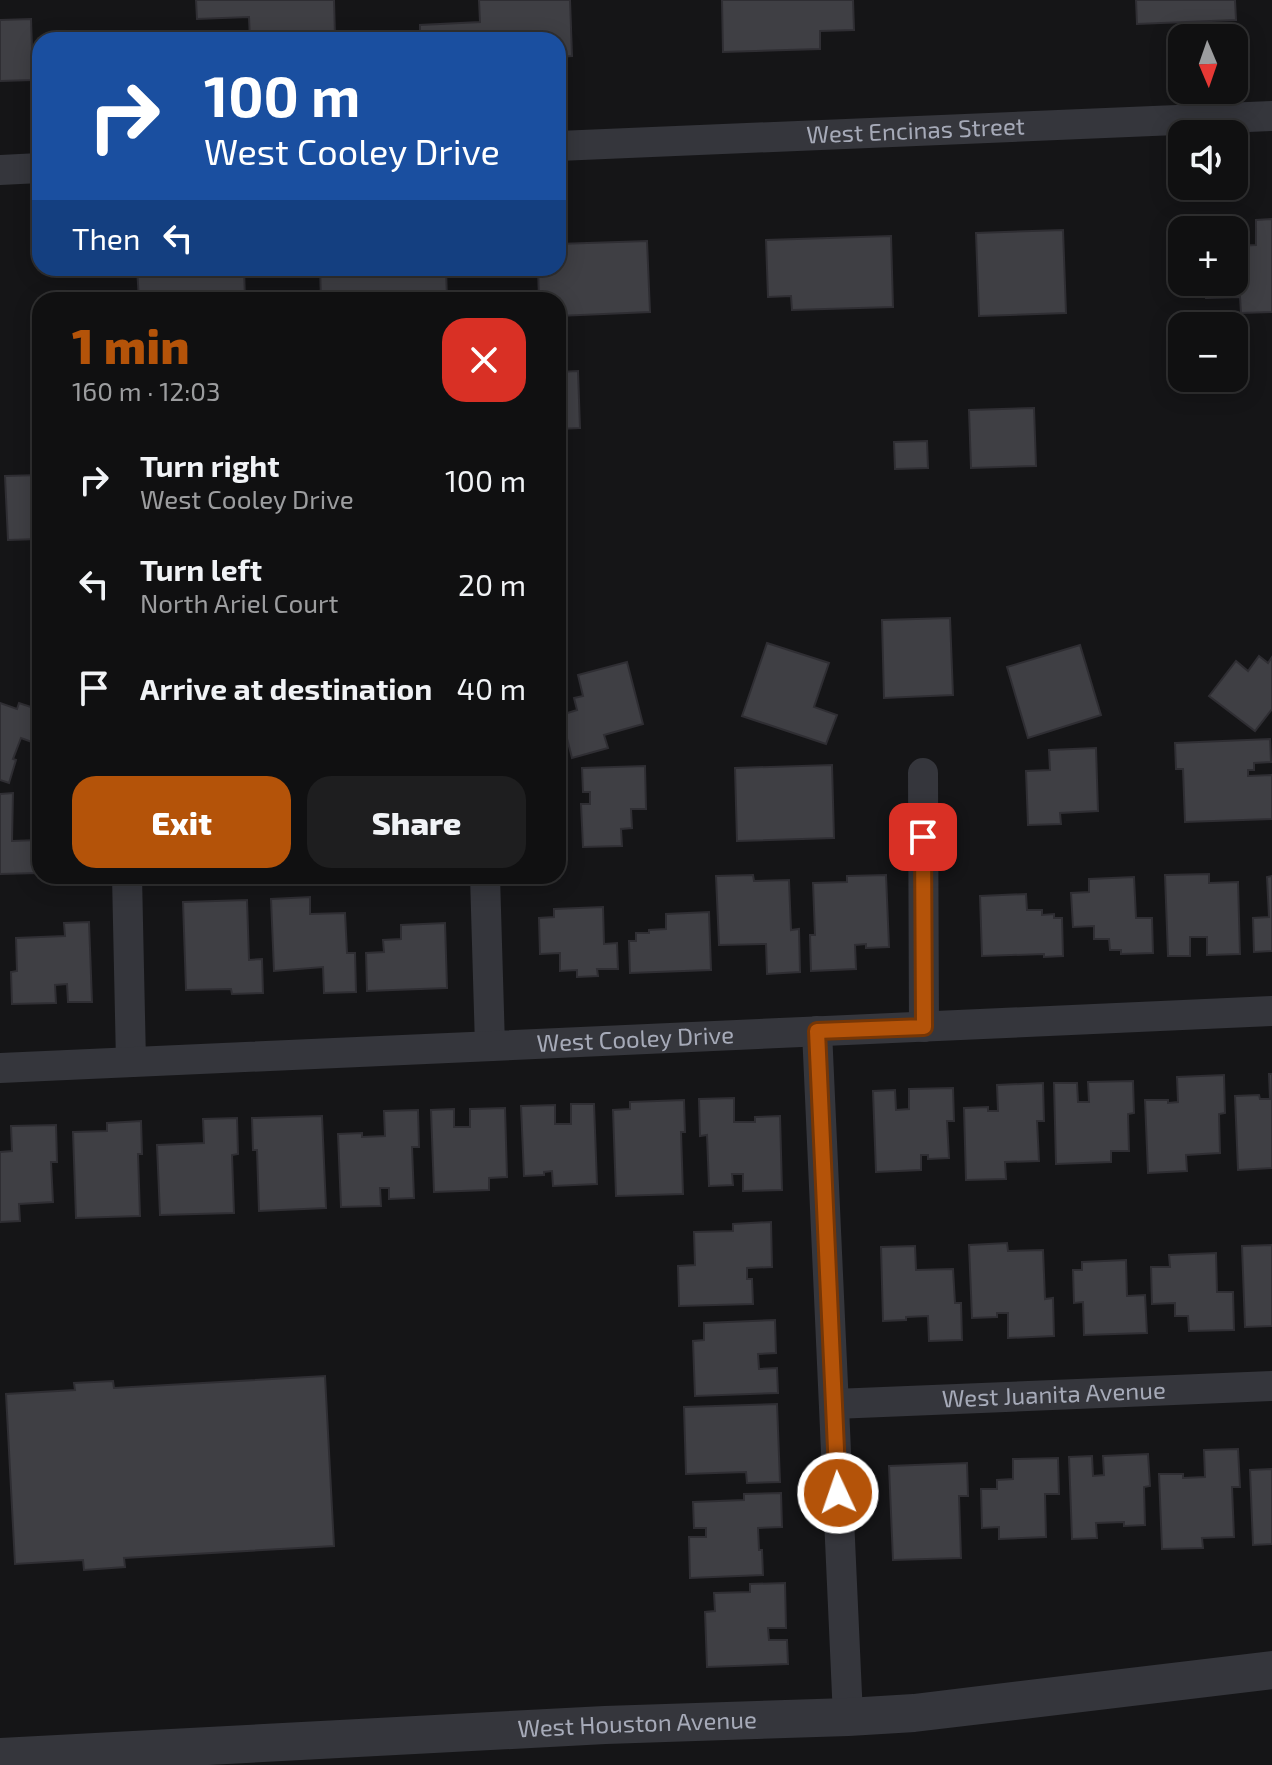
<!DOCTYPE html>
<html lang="en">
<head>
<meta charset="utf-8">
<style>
	:root { --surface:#101011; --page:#1e1e1f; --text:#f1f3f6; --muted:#9c9d9f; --line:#303031; --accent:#b45309 }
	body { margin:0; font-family:"Exo 2",sans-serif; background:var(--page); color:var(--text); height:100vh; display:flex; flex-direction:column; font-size:30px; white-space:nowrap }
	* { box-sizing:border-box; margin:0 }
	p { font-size:26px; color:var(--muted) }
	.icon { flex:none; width:44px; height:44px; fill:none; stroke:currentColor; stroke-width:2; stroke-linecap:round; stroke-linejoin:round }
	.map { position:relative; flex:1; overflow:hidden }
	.panel { position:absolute; left:32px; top:292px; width:534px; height:592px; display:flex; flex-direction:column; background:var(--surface); border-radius:24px; box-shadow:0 4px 20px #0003,0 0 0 2px var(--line) }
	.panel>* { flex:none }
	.guide { position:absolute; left:32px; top:32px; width:534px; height:244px; border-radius:24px; box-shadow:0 4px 20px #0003,0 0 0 2px var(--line); background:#1a4fa0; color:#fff; overflow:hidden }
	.needle { width:52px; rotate:178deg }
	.tools { position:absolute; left:1168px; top:24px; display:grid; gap:16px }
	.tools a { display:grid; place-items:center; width:80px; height:80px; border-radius:16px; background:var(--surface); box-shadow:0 4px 20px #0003,0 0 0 2px var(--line); font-size:40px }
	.pin { position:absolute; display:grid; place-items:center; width:68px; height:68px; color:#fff; margin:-34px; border-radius:16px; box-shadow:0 4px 12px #0006 }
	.me { position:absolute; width:88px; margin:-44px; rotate:357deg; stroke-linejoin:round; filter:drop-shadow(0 0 6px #0008) }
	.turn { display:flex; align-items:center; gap:28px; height:168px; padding:0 40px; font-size:36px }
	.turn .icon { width:104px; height:104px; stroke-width:2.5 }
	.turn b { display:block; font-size:56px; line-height:68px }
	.then { display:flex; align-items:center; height:76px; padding:0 40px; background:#0003; gap:16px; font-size:30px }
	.round { display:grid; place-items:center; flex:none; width:84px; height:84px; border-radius:24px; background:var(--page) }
	.headline { display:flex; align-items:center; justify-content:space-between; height:136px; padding:0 40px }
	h1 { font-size:48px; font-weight:800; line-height:60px; color:var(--accent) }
	.cta { display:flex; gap:16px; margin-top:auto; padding:16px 40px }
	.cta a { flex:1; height:92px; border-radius:24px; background:var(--accent); color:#fff; font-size:32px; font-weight:800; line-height:92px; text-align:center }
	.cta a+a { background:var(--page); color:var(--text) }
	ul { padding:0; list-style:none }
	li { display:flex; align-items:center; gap:24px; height:104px; padding:0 40px }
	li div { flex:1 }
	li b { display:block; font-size:30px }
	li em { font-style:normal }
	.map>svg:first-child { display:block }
</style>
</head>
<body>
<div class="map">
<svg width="1272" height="1765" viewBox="0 0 1272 1765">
	<rect width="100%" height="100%" fill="#151517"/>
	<g fill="#3f3f44" stroke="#2f2e33" stroke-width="2">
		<polygon points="196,0 334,0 335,36 287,38 287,40 250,40 249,17 197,19"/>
		<polygon points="479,0 570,0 572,56 558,57 558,40 420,40 420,25 480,22"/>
		<polygon points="722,0 853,0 854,30 820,31 820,49 723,52"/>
		<polygon points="1136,0 1235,0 1236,20 1137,24"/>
		<polygon points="31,19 33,80 0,81 0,20"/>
		<polygon points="1272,219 1272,312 1241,313 1240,297 1206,298 1205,282 1234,282 1234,246 1256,245 1256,220"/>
		<polygon points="1063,230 1066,313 979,316 976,233"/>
		<polygon points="891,236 893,307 792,310 791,296 768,297 766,240"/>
		<polygon points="647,241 650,312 558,316 558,300 539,300 538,268 558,268 558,244"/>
		<polygon points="137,268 244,268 245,300 139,300"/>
		<polygon points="320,268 446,268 447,300 321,300"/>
		<polygon points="578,371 580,428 558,429 558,372"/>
		<polygon points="1034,408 1036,466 971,468 969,410"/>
		<polygon points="927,441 928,468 895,469 894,442"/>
		<polygon points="40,475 40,539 8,540 5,476"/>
		<polygon points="950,618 953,695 884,698 882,620"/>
		<polygon points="767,643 829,663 814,707 837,715 826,744 742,716"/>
		<polygon points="1080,645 1101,715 1028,738 1007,667"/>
		<polygon points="1259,656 1268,663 1272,657 1272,709 1255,731 1209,696 1236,661 1248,671"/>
		<polygon points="627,662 643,724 604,735 608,748 572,758 561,715 577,710 574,698 583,696 578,675"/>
		<polygon points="0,703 17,709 19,703 40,710 40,745 21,738 13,759 16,760 9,783 0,780"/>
		<polygon points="1270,739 1271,762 1254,763 1254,770 1248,770 1248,776 1272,775 1272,819 1185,822 1183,769 1176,769 1175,743"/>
		<polygon points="1096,748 1098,811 1060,813 1061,824 1028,825 1026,771 1050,770 1049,750"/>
		<polygon points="832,765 834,838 737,841 735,768"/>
		<polygon points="645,766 646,809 631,809 632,828 621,829 622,846 583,847 581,804 590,804 590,792 583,792 582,768"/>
		<polygon points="13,793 12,841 37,840 38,873 0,874 0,794"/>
		<polygon points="1209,874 1209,883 1238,882 1240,954 1207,955 1207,937 1190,937 1190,956 1168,956 1165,875"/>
		<polygon points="753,875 754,881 789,880 791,930 799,929 800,972 767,974 766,944 719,945 716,876"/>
		<polygon points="886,875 889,947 866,948 866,944 855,945 856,969 811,971 810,935 815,935 813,883 847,882 847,876"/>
		<polygon points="1272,876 1272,951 1254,952 1253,918 1269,917 1267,877"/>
		<polygon points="1134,877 1136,918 1152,918 1153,953 1121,954 1121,950 1110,950 1109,939 1094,939 1094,926 1073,927 1071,893 1089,892 1089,879"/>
		<polygon points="1026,894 1027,910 1042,910 1042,915 1054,914 1054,918 1062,918 1063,956 1044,957 1044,954 982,956 980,896"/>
		<polygon points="310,897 310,914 345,913 347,953 355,953 356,992 324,993 323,967 274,971 271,899"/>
		<polygon points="247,900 249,960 262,959 263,993 232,994 231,989 186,990 183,902"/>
		<polygon points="603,907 604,944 617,943 618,969 597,969 598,976 577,977 577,970 560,971 560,953 540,954 539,918 554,917 554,909"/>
		<polygon points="709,912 711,970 630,973 629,941 636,941 636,933 649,933 649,930 666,929 666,914"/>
		<polygon points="89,922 92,1002 68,1002 67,984 55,985 56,1003 12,1004 11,972 17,971 16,938 65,936 64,923"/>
		<polygon points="445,923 447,988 367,991 366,953 384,952 383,940 401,939 401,925"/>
		<polygon points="1269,1074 1272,1074 1272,1168 1238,1170 1235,1096 1259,1095 1260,1099 1270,1099"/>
		<polygon points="1224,1075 1225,1113 1219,1114 1220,1153 1186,1155 1187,1171 1148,1173 1145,1100 1168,1100 1168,1103 1178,1102 1177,1077"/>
		<polygon points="1133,1081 1134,1113 1128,1114 1129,1151 1111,1151 1111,1162 1056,1164 1054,1083 1077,1083 1078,1102 1089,1102 1088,1082"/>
		<polygon points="1043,1083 1044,1121 1037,1121 1039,1161 1005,1162 1006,1179 966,1180 964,1108 988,1107 988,1111 998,1111 997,1085"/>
		<polygon points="953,1088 954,1121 947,1121 949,1158 928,1159 928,1155 921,1155 921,1170 876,1172 873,1091 895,1090 896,1110 909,1109 909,1089"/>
		<polygon points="734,1098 734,1122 755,1122 755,1117 780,1116 782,1190 743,1191 743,1174 732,1174 733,1185 709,1186 707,1135 700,1136 699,1099"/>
		<polygon points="684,1100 685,1132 681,1132 683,1194 616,1196 613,1110 630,1109 630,1102"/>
		<polygon points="571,1104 594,1104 597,1184 553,1186 552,1171 544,1172 544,1175 524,1176 521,1106 555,1105 555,1124 571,1124"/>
		<polygon points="505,1108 507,1177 489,1178 489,1190 434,1192 431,1110 454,1109 454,1127 470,1127 470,1109"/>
		<polygon points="418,1110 419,1147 412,1147 414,1198 389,1199 389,1188 380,1188 381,1206 341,1207 338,1134 362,1133 362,1137 385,1136 384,1111"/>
		<polygon points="322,1116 326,1208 259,1211 257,1150 253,1150 252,1118"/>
		<polygon points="237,1118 238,1154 232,1155 234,1213 160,1215 157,1145 204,1143 203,1119"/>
		<polygon points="141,1121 142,1154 138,1154 140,1216 76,1218 73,1132 107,1131 107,1123"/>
		<polygon points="56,1125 57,1162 51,1162 53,1202 19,1204 20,1221 0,1222 0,1152 12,1151 11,1126"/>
		<polygon points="771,1222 772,1267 747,1268 747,1279 752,1279 753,1304 679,1306 678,1266 695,1265 694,1232 733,1231 733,1224"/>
		<polygon points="1007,1243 1008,1251 1043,1250 1045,1299 1053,1298 1054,1336 1008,1338 1008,1313 997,1313 997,1317 972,1318 969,1245"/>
		<polygon points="1272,1245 1272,1326 1245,1327 1242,1246"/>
		<polygon points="915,1246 916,1270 953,1269 955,1303 961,1303 962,1340 929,1341 928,1316 906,1317 906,1320 883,1321 881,1247"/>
		<polygon points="1216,1253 1217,1292 1233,1292 1234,1330 1189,1331 1188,1316 1175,1316 1175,1303 1152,1304 1151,1267 1170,1267 1169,1255"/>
		<polygon points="1126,1260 1127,1296 1145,1295 1147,1333 1084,1335 1083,1302 1074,1303 1073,1270 1082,1270 1082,1262"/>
		<polygon points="775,1320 776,1353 758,1354 759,1369 777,1368 778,1393 695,1396 693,1341 704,1340 704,1323"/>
		<polygon points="325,1376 334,1546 124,1558 125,1567 84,1570 83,1560 15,1564 6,1394 75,1390 74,1383 113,1381 114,1388"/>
		<polygon points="777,1404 780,1482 747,1483 746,1472 686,1474 684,1407"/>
		<polygon points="1238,1449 1240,1487 1232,1487 1234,1537 1202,1538 1203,1548 1162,1549 1159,1474 1183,1474 1183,1478 1205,1477 1204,1450"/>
		<polygon points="1148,1454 1150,1486 1144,1487 1145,1525 1124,1526 1124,1522 1096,1523 1097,1538 1072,1539 1069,1457 1092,1456 1093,1476 1104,1475 1103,1456"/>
		<polygon points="1058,1458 1059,1494 1045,1494 1046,1537 999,1539 999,1527 982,1528 981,1489 997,1489 997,1480 1013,1479 1013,1459"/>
		<polygon points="967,1463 968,1496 959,1496 961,1558 893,1560 889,1466"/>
		<polygon points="1272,1469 1272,1544 1253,1545 1250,1470"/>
		<polygon points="781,1493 782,1527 758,1528 759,1550 762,1550 763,1575 690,1578 689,1537 706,1537 706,1528 694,1528 693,1502 744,1500 744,1494"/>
		<polygon points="785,1583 786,1628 768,1628 769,1640 787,1640 788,1664 707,1667 705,1612 715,1611 714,1593 750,1592 750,1584"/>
	</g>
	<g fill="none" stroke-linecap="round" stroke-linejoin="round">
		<g stroke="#35363c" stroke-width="30">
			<path id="s1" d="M558 146 1272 116"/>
			<polyline points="0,170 40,168"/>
			<polyline points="923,773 924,1027"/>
			<polyline points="127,876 131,1062"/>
			<polyline points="485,876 490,1046"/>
			<polyline points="817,1031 848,1717"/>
			<path id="s2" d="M0 1068 1272 1011"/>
			<path id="s3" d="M834 1404 1272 1386"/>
		</g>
		<path stroke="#35363c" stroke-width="38" id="s4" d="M0 1757 605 1725 848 1717 914 1713 1272 1670"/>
	</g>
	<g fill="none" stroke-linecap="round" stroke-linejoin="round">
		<defs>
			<polyline id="route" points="838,1493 817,1031 924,1027 923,837"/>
		</defs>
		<use href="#route" stroke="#753606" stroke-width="20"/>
		<use href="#route" stroke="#b45309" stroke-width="14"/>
	</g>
	<g text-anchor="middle" stroke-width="6" stroke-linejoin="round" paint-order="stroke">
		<g font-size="24" fill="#a6aab8" stroke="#101012">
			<text dy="8" stroke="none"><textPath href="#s1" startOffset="358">West Encinas Street</textPath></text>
			<text dy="8" stroke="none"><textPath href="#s2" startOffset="636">West Cooley Drive</textPath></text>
			<text dy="8" stroke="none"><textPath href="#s3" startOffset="220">West Juanita Avenue</textPath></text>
			<text dy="8" stroke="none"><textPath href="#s4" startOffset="638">West Houston Avenue</textPath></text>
		</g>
	</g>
</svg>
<div class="tools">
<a><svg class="needle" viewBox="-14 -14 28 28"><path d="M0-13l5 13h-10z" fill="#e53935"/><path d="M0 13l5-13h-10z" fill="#9c9d9f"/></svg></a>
<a><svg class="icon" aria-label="sound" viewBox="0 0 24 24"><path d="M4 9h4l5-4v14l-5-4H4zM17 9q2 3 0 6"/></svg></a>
<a>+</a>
<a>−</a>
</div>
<div class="pin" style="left:923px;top:837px;background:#d93025"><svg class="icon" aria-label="arrive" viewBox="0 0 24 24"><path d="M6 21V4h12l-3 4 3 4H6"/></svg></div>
<svg class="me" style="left:838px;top:1493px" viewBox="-20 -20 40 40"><circle r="17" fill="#b45309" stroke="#fff" stroke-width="3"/><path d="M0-11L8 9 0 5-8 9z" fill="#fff"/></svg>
<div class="guide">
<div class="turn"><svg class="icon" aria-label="right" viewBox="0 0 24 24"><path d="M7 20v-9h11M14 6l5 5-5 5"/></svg><div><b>100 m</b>West Cooley Drive</div></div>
<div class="then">Then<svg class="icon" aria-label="left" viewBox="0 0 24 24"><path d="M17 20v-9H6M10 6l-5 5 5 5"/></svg></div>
</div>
<section class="panel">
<div class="headline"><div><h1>1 min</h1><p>160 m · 12:03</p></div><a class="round" style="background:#d93025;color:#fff"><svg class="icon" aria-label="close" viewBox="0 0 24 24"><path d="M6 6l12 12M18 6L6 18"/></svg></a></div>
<ul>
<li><svg class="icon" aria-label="right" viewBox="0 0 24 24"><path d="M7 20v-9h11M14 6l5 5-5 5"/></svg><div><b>Turn right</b><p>West Cooley Drive</p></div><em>100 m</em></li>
<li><svg class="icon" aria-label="left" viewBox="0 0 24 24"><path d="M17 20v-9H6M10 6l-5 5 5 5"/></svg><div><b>Turn left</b><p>North Ariel Court</p></div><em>20 m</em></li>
<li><svg class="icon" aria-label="arrive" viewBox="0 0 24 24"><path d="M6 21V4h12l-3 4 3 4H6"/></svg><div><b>Arrive at destination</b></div><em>40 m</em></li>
</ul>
<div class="cta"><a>Exit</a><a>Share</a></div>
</section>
</div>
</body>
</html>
